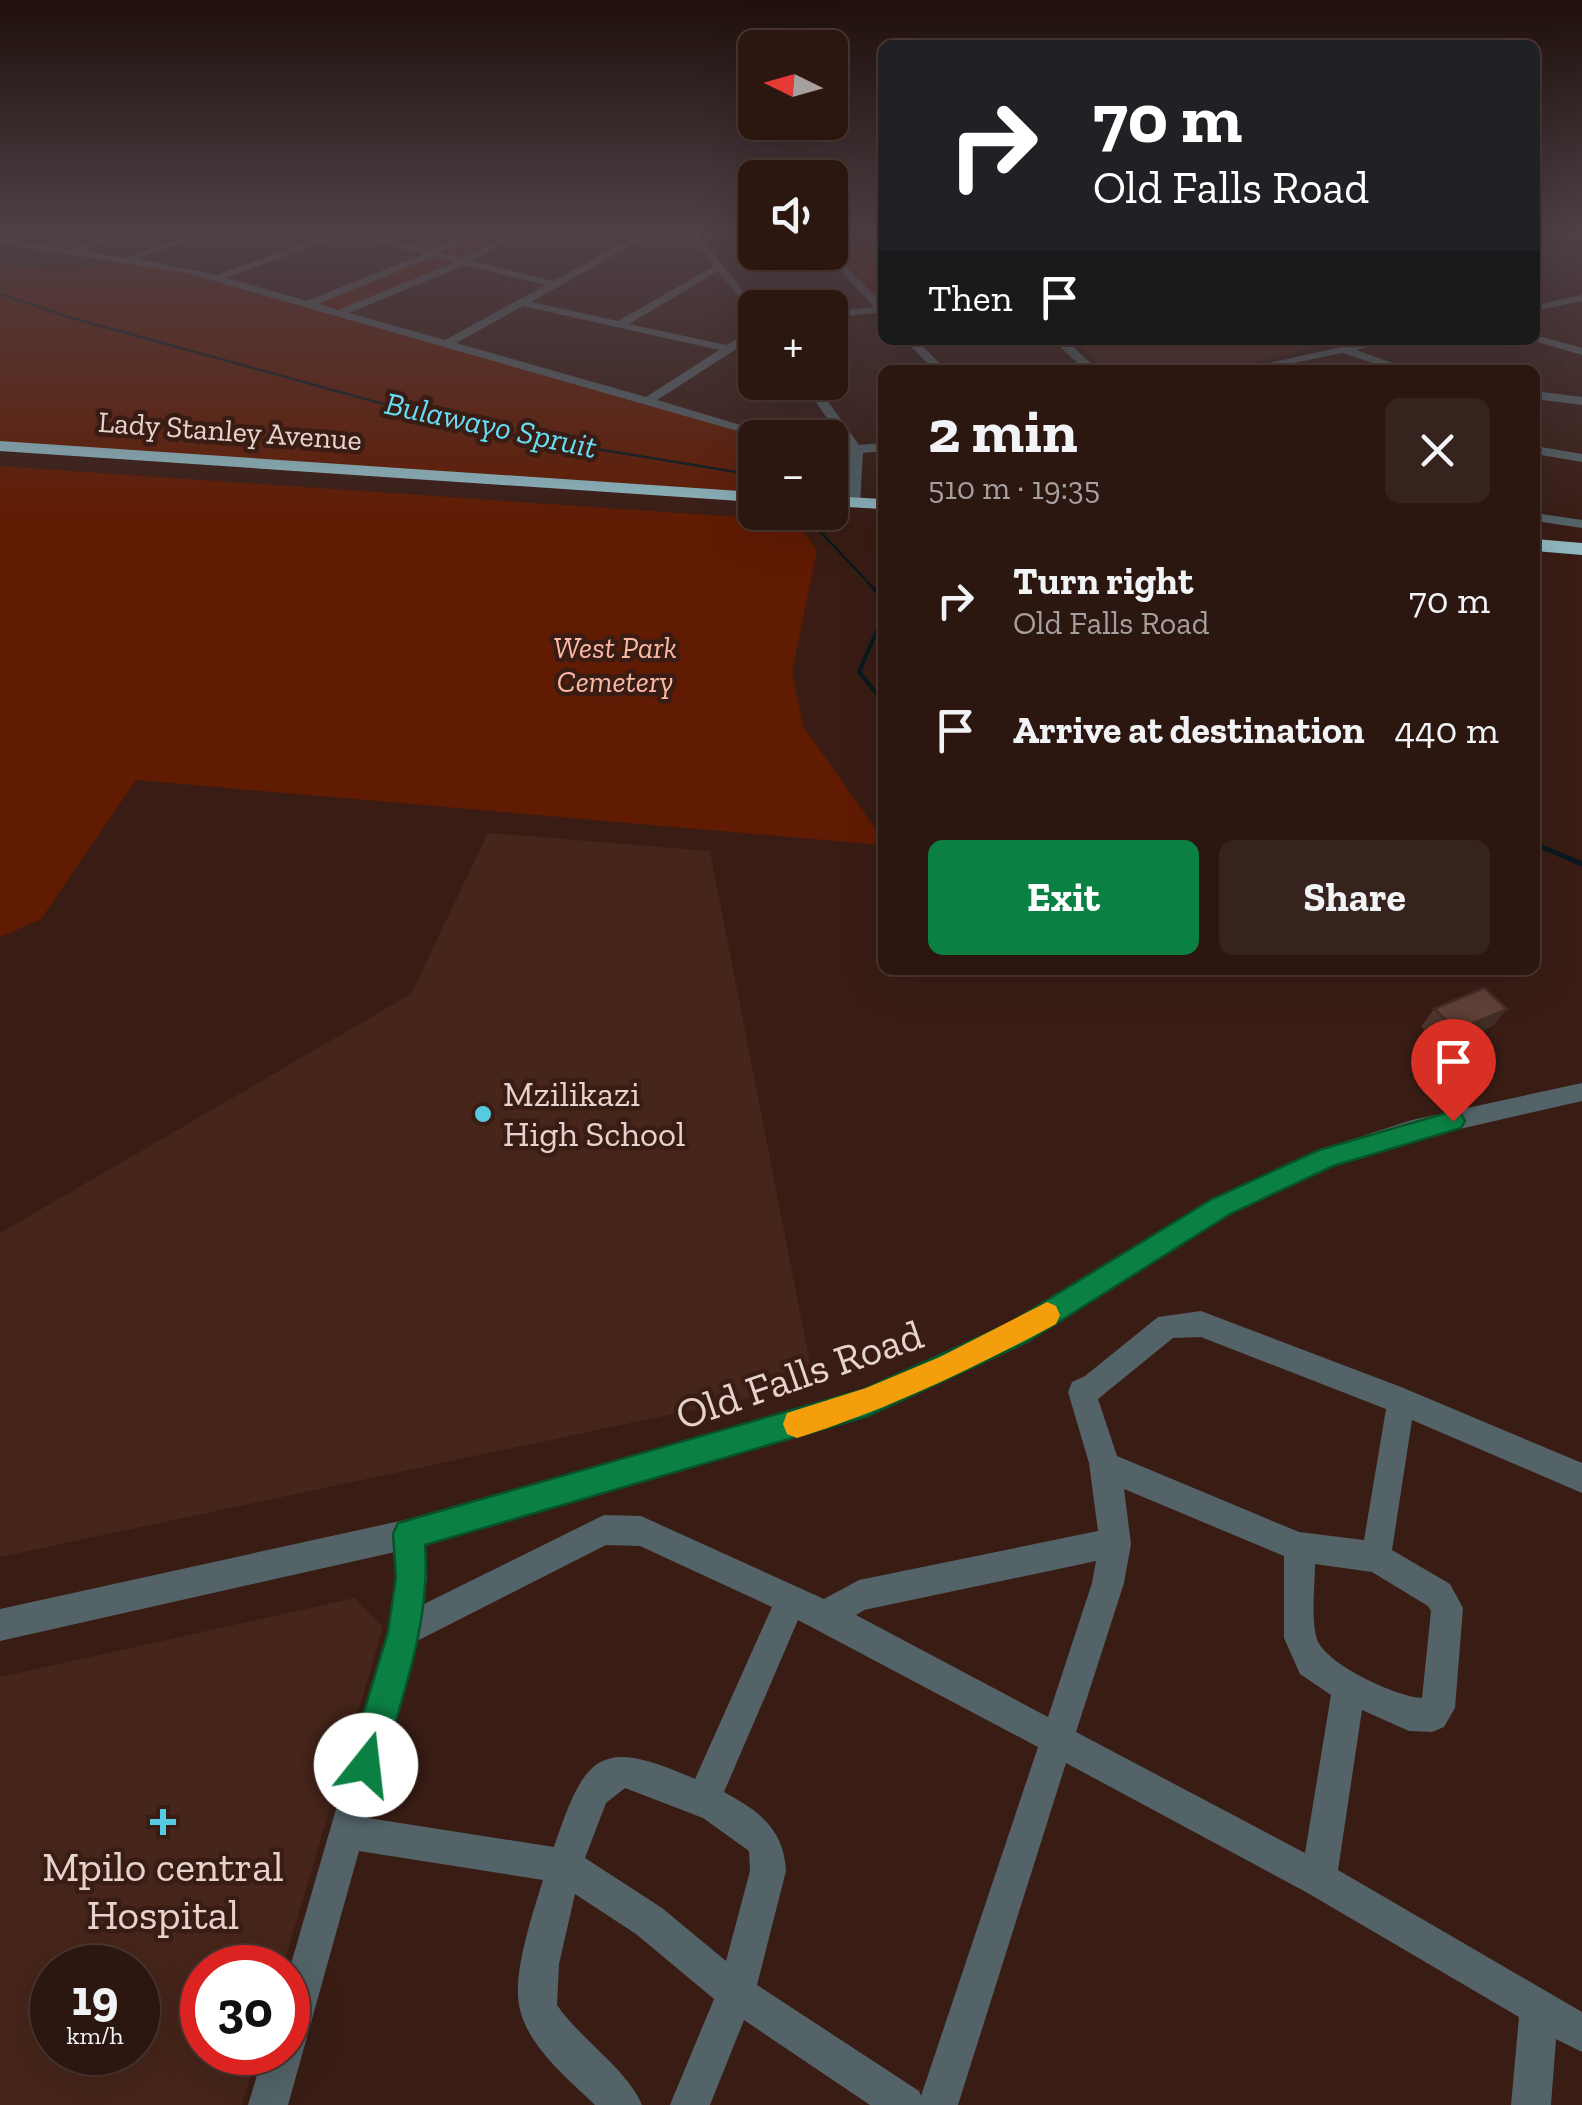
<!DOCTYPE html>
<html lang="en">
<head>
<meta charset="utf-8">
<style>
	:root { --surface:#2b1610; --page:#37231e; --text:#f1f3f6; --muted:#a69f9f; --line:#473530; --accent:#0b8043 }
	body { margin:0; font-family:"Zilla Slab",serif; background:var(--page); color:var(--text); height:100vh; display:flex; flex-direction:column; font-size:38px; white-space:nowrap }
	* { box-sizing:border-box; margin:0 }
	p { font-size:32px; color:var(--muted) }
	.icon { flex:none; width:55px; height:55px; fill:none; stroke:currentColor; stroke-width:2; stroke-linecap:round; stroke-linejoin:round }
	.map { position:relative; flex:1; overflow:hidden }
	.details { position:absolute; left:878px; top:365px; width:662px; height:610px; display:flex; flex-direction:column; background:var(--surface); border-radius:15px; box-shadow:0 10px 40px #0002,0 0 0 2px var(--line) }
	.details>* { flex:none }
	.banner { position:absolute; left:878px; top:40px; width:662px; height:305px; border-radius:15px; box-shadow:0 10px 40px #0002,0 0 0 2px var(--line); background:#202124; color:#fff; overflow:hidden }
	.needle { width:65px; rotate:275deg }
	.controls { position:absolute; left:738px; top:30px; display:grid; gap:20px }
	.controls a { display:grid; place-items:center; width:110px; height:110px; border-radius:15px; background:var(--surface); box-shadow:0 10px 40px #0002,0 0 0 2px var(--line); font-size:50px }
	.speed { position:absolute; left:30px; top:1945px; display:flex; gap:20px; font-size:50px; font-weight:700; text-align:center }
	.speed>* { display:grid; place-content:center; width:130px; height:130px; border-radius:50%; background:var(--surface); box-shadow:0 10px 40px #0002,0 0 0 2px var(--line); line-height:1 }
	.speed small { font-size:25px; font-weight:400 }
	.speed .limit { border:15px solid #d22; background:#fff; color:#111 }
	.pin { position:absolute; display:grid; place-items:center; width:85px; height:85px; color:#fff; margin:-102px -42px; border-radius:50% 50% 50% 0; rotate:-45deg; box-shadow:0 0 10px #0007 }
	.pin .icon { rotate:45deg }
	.me { position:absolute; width:110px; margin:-55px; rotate:16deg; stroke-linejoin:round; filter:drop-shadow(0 0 8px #0008) }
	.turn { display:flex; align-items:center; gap:35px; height:210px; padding:0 50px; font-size:45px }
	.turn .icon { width:130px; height:130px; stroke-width:2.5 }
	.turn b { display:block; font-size:70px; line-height:85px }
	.then { display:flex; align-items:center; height:95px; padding:0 50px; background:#0003; gap:20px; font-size:38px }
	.round { display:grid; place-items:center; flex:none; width:105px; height:105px; border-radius:15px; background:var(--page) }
	.head { display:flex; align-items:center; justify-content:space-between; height:170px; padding:0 50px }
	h1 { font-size:60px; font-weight:700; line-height:75px }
	.action { display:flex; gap:20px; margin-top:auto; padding:20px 50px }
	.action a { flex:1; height:115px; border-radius:15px; background:var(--accent); color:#fff; font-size:40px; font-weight:700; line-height:115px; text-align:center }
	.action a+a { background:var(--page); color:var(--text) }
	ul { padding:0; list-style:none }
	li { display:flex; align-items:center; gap:30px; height:130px; padding:0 50px }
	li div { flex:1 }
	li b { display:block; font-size:38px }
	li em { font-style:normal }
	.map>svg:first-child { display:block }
</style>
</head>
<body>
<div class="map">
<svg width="1582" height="2105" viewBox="0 0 1582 2105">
	<rect width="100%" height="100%" fill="#391d15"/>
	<g fill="#46251a" fill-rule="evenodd">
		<polygon points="1073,340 1316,340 1323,345 1226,370 1105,370"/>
		<polygon points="488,833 710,851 814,1384 0,1557 0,1233 411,994"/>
		<path d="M355 1598 383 1627 283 1967 202 1968V2052L258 2053 242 2105H0V1677ZM52 1968H138V2052H52Z"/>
	</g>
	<g fill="#611b02">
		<polygon points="475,232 513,232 463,260 341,310 315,303 438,254"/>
		<polygon points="830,232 882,232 881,296 873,296 830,252"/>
		<polygon points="125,260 185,271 766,437 755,438 755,492 0,442 0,265 67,271"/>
		<polygon points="0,466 795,521 817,550 792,672 803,726 882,838 882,845 136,780 41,919 0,937"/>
	</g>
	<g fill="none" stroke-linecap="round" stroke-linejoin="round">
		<g stroke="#0a191d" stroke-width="2.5">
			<polyline points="0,294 72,318 474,429 755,475"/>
			<polyline points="802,512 876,591"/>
		</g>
		<g stroke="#0a191d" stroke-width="4">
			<polyline points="874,589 882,598"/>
			<polyline points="882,619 859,672 882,700"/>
			<polyline points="1535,844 1541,847"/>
		</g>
		<polyline stroke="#0a191d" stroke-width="5" points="1535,844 1582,864"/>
		<g fill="#536367" fill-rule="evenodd">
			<path d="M109 232H121L82 251 127 258 200 232H212L137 259 217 275 334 232H355L431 250 464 232H474L441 253 463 258 512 232H522L473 261 553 281 645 232H655L531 302 618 321 714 266 688 232H697L756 308 755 316 718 271 629 324 726 345 755 329V337L657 400 784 438H762L186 273 0 244V238L71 249ZM344 234 423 254 307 301 227 278ZM433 257 455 262 338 310 318 304ZM465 265 546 285 445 340 349 313ZM523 306 719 350 646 397 456 343Z"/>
			<polygon points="830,250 882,303 882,312 830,318 830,312 874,307 823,252"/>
			<polygon points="1582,295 1582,301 1535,311 1535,305"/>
			<polygon points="1535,335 1582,348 1582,355 1531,340 1535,340"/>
			<polygon points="905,340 917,340 946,370 934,370"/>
			<polygon points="1053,340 1066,340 1098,370 1085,370"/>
			<polygon points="1373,340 1395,340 1356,350 1413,370 1395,370 1342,353 1260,370 1237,370"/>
			<polygon points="802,382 814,382 859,445 882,443 882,451 863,453 860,505 848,502 850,454 830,456 830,448 847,447"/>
			<polygon points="1535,391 1582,397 1582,405 1535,399"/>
			<polygon points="1535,446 1582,454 1582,462 1535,454"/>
			<polygon points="1535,513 1582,520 1582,528 1535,521"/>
			<path d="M1582 1083V1101L1412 1140 1335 1165 1230 1215 1028 1342 868 1416 425 1544 427 1577 424 1604 604 1515 641 1516 824 1599 859 1580 1098 1531 1089 1463 1068 1392 1072 1382 1085 1376 1158 1317 1201 1311 1401 1387 1582 1463V1493L1412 1420 1392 1550 1450 1584 1463 1608 1455 1708 1444 1727 1432 1732 1409 1731 1362 1710 1338 1870 1582 2012V2052L1556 2039 1551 2105H1511L1519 2017 1306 1892 1066 1763 958 2105H870L744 2020 710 2105H670L714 1999 636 1934 575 1894 559 1964 557 2005C580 2039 627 2069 642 2105H595C567 2078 526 2045 519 2005 513 1971 533 1913 543 1880L359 1851 288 2105H248L264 2052H288V1974L388 1631 397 1577 395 1552 0 1641V1609L409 1519 865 1389 1008 1324 1212 1199 1319 1150 1412 1120ZM1201 1337 1386 1409 1364 1540 1299 1532 1117 1456 1098 1399 1173 1338ZM1124 1489 1284 1556V1638L1300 1674 1331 1695 1305 1853 1076 1732 1124 1583 1131 1544ZM606 1545 640 1546 772 1607 695 1779C601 1738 586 1751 554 1847L368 1818 417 1641ZM1096 1561 1092 1583 1048 1717 856 1615 864 1610ZM1315 1564 1372 1572 1428 1606 1431 1611 1422 1698C1397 1697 1321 1663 1316 1636 1311 1614 1315 1587 1315 1564ZM798 1620 1038 1747 921 2096 919 2091 757 1985 786 1871C784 1829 759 1811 724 1792ZM625 1788 703 1818 749 1851 750 1871 726 1961 662 1908 585 1858 606 1803Z"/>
		</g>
		<g fill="#8fb8c1" fill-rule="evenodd">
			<polygon points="0,441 755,492 755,502 0,451"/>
			<polygon points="830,496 882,499 882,509 830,506"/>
			<polygon points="1535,539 1582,543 1582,555 1535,551"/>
		</g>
	</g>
	<polygon fill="#533830" points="1434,1009 1507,1009 1493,1026 1443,1048 1421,1027"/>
	<polygon fill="#432e27" points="1507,1009 1493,1026 1443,1048 1457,1030"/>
	<polygon fill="#604138" stroke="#432e27" stroke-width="2.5" points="1484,988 1507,1009 1457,1030 1434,1009"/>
	<linearGradient id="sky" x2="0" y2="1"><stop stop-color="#1f100c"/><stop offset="0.44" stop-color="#4e4046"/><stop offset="1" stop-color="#4e4046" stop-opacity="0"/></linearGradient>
	<rect width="1582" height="526" fill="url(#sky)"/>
	<path fill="#0b8043" stroke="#07532c" stroke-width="2.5" d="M1453 1111 1461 1114 1465 1121 1461 1128 1333 1166 1230 1214 1027 1342 868 1416 425 1545C431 1620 403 1693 383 1765L378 1777 366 1782 353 1777 348 1765 388 1632 396 1577 393 1534 398 1523 865 1389 1008 1324 1212 1199 1319 1150Z"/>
	<path fill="#f59e0b" d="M1047 1302 1056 1306 1060 1315 1056 1324C972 1369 889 1409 797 1438L787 1434 783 1424 787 1413 866 1388 940 1357Z"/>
	<g fill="#55cae0" stroke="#391d15" stroke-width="4">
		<circle cx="483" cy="1114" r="10"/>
		<path d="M158 1807h10v10h10v10h-10v10h-10v-10h-10v-10h10z"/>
	</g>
	<g text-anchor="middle" stroke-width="9" stroke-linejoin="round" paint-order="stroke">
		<g font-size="30" fill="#e6d3cd" stroke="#391d15">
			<text transform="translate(230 431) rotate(4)" y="10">Lady Stanley Avenue</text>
		</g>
		<g font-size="30" font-style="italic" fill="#fcb8a4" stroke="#391d15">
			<text x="615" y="658">West Park<tspan x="615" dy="34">Cemetery</tspan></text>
		</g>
		<g font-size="32" font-style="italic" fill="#65dff6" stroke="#391d15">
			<text transform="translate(491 425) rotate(12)" y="11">Bulawayo Spruit</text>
		</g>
		<g font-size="35" fill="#e6d3cd" stroke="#391d15" text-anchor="start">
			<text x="503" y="1106">Mzilikazi<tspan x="503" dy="40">High School</tspan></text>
		</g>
		<g font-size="42" fill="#e6d3cd" stroke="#391d15">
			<text transform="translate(799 1374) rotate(-19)" y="15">Old Falls Road</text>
		</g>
		<g font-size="42" fill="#e6d3cd" stroke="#391d15">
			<text x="163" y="1881">Mpilo central<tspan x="163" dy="48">Hospital</tspan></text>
		</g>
	</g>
</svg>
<div class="controls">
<a><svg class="needle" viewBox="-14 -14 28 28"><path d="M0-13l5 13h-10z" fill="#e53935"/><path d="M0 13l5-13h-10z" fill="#a69f9f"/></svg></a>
<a><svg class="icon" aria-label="sound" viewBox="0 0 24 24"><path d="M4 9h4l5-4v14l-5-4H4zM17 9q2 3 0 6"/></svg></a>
<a>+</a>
<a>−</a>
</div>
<div class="speed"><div>19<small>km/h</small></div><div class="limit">30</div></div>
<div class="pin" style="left:1453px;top:1121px;background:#d93025"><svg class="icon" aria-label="arrive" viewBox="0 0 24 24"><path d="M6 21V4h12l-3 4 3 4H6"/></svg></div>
<svg class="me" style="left:366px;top:1765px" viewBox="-20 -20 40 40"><circle r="19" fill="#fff"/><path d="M0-13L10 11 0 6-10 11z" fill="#0b8043"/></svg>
<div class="banner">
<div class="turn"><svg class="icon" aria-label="right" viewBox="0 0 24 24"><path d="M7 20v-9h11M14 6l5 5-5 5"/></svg><div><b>70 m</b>Old Falls Road</div></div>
<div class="then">Then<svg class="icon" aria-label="arrive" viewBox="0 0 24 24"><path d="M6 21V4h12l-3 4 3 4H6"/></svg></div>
</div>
<section class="details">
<div class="head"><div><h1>2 min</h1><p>510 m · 19:35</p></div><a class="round"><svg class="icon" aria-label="close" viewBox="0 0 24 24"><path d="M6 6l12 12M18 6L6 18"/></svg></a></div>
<ul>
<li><svg class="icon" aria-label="right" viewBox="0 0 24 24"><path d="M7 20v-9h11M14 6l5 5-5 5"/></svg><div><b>Turn right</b><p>Old Falls Road</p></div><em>70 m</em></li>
<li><svg class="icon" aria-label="arrive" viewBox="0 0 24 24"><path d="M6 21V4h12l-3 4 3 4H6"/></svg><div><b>Arrive at destination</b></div><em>440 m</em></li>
</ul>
<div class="action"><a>Exit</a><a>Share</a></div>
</section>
</div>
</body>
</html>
